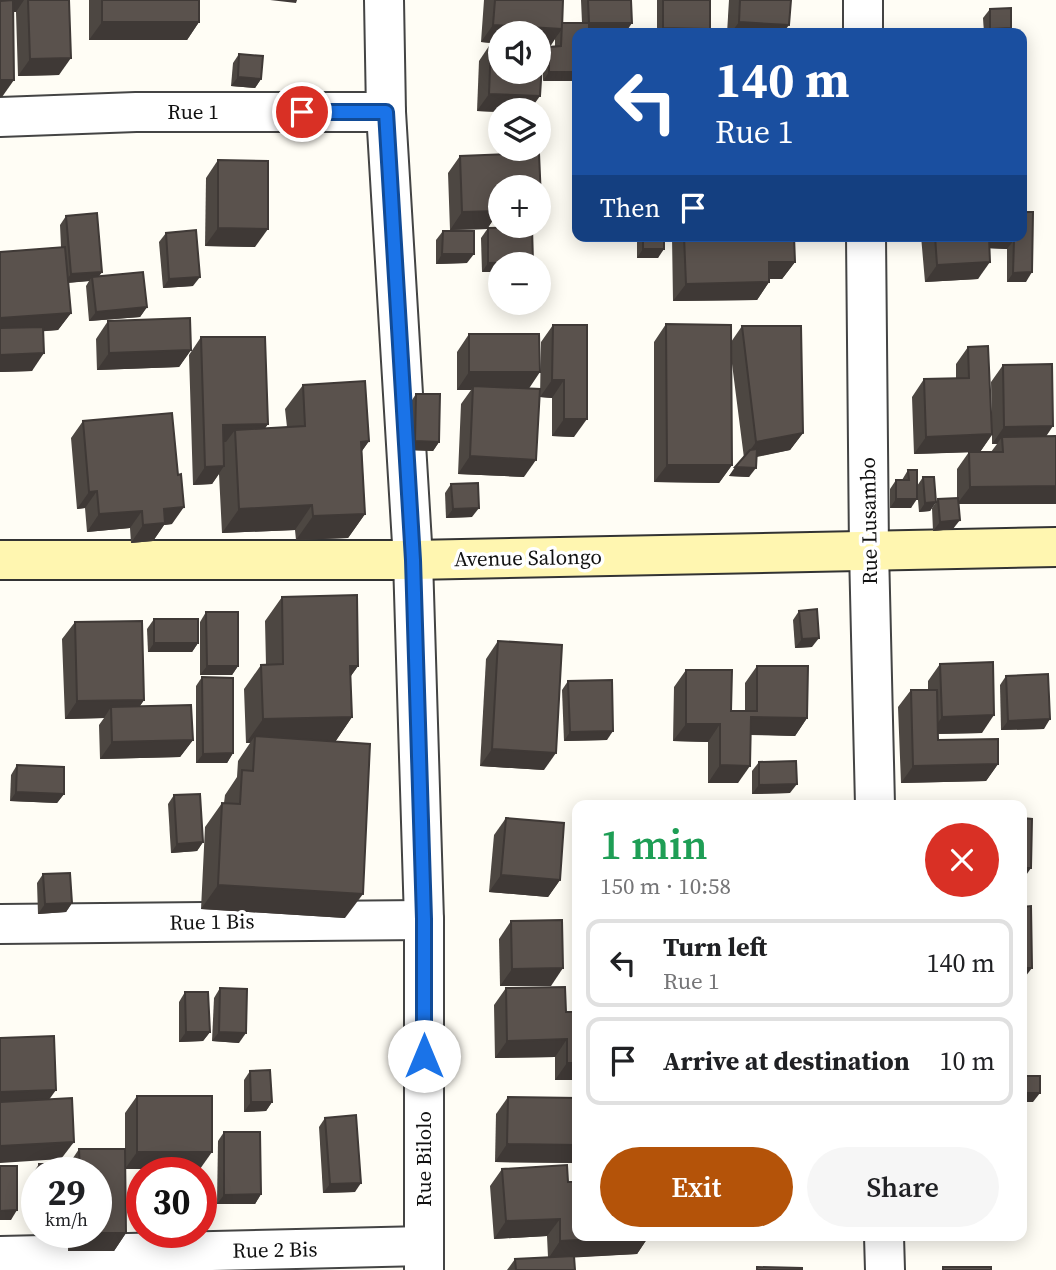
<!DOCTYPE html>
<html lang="en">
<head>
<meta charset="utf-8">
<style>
	:root { --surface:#fff; --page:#f6f6f6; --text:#202124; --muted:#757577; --line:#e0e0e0; --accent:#b45309 }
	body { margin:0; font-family:"Source Serif 4",serif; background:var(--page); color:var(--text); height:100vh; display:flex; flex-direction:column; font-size:26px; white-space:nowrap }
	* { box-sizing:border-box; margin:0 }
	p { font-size:23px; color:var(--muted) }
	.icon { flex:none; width:38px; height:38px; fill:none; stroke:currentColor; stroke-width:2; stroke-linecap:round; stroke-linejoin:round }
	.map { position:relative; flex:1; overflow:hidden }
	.drawer { position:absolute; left:572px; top:800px; width:455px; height:441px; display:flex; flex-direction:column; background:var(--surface); border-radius:14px; box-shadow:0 4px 18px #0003 }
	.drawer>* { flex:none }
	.guide { position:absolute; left:572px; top:28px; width:455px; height:214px; border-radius:14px; box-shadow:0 4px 18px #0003; background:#1a4fa0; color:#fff; overflow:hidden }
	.controls { position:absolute; left:488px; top:21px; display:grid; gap:14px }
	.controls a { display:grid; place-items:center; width:63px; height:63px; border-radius:50%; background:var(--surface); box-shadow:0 4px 18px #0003; font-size:35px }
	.speed { position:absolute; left:21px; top:1157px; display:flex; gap:14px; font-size:35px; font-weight:700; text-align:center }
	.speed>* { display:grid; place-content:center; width:91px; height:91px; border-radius:50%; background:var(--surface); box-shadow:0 4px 18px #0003; line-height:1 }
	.speed small { font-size:18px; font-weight:400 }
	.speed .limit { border:10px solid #d22; background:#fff; color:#111 }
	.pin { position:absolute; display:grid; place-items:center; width:60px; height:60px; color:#fff; margin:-30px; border:4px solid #fff; border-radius:50%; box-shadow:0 2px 7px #0007 }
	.me { position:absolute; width:77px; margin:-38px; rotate:0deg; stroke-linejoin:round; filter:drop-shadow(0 0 5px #0008) }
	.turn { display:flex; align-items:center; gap:24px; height:147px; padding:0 28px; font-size:32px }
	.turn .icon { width:91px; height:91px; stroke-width:2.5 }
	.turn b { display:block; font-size:49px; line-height:60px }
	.then { display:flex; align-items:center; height:66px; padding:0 28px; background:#0003; gap:14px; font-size:26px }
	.round { display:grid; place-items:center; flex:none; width:74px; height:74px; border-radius:37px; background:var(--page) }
	.head { display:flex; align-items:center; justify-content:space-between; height:119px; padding:0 28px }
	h1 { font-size:42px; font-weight:600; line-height:52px; color:#1e9e55 }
	.cta { display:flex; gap:14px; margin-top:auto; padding:14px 28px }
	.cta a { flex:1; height:80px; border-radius:42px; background:var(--accent); color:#fff; font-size:28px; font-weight:600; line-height:80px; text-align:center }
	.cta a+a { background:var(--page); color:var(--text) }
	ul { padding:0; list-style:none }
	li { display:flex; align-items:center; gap:21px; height:88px; margin:0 14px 10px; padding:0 14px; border:4px solid var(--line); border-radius:14px }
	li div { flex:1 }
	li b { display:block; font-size:26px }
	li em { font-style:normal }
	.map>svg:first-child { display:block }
</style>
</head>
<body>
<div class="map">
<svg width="1056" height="1270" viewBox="0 0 1056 1270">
	<rect width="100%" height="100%" fill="#fffdf5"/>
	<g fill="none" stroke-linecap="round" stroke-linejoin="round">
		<defs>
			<g id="street">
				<polyline points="384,0 386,112 413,560 424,920 424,1270"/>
				<polyline points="863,0 863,33"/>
				<polyline points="0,117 136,112 386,112"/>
				<polyline points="866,236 869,550 875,805"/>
				<polyline points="0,924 424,920"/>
				<polyline points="884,1236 885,1270"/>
				<polyline points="0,1256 424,1246"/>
			</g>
			<polyline id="secondary" points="0,560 413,560 1056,547"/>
		</defs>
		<use href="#street" stroke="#444" stroke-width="42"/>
		<use href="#secondary" stroke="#333" stroke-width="42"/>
		<use href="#street" stroke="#fff" stroke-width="38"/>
		<use href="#secondary" stroke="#fff6b0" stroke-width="38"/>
	</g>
	<g fill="#4d4742" fill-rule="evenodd">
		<polygon points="0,0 69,0 59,75 18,76 16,12 13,12 2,97 0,97"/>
		<polygon points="89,0 199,0 199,22 187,40 89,40"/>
		<path d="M484 0H563L562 23H582L581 0H631L626 32H589L543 81V56L549 47 481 42ZM555 39V46L550 47Z"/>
		<polygon points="657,0 710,0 710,29 707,33 657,33"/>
		<polygon points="729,0 791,0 783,33 727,33"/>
		<polygon points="990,9 1011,28 1008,33 984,33 983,18"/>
		<polygon points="491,43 500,110 500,112 477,111 479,61"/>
		<polygon points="239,54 261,79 255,88 231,86 233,63"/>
		<polygon points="460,156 500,187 500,217 495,217 487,229 450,230 448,173"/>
		<polygon points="218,160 255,247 205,246 206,178"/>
		<polygon points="66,216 102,272 99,276 147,307 140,317 89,321 86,286 89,281 68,283 71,313 58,330 43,331 32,371 0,372 0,252 61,247 60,225"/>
		<polygon points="488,228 533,262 482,272 481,238"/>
		<polygon points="443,231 467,263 436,264 436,240"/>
		<polygon points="166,233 193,286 163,288 159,242"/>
		<polygon points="637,236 664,236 658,258 637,258"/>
		<polygon points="672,236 794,236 795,262 782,279 769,279 769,282 757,300 673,301"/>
		<polygon points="921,236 1022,236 1026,282 1007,282 1007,249 990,248 978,279 925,282"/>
		<polygon points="108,321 191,350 179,367 97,370 96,339"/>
		<polygon points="666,324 731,342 742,326 803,433 790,450 757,457 749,477 729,476 744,458 731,356 732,465 719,483 654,482 654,342"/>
		<polygon points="553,325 587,325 574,437 552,436 552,398 540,397 541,342"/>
		<polygon points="469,334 528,389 524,477 458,474 461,404 471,390 457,390 457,352"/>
		<polygon points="201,337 268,424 265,428 287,427 285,409 303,385 369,441 362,451 365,514 348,538 296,540 295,530 222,533 219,474 212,484 193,485 189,355"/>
		<path d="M968 347 992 430 991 382 1003 365 1046 436 1056 504H959L953 529 933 531 932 508 938 499 957 498V469L969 452 914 454 912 397 924 379H956V364ZM992 435V444H997L991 452H980Z"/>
		<polygon points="416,394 439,442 433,451 408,450 410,403"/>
		<polygon points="83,421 172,524 164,525 153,541 131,543 130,528 87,532 85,508 77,509 71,438"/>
		<polygon points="908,470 917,486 923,477 936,502 930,511 919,512 917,488 911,508 890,508 890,489 896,480 902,480"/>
		<polygon points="451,484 472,517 446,518 445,493"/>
		<polygon points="282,597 358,666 350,677 352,717 335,742 345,918 201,909 205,827 222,803 224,803 225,795 237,777 238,761 250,743 246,743 244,689 261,665 266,665 265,621"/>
		<polygon points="799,611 812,647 795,648 793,620"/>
		<polygon points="206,612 238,666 232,675 200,675 200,622"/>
		<polygon points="154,619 198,643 192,652 148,652 147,629"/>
		<polygon points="75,622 144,700 140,706 193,740 180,757 100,759 99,725 104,718 65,719 62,639"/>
		<polygon points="498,641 544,770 480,766 486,659"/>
		<polygon points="940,664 982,733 938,734 938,740 998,764 986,781 901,783 898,707 911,690 928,690 928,681"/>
		<polygon points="757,666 807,718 795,736 750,735 738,783 708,783 708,742 673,741 674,687 686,670 731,711 745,711 745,683"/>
		<polygon points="1006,676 1044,729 1001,730 1000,685"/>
		<polygon points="202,677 233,753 227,763 196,763 196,686"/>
		<polygon points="568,681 607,740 564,741 562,690"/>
		<polygon points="759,762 790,793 752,794 752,771"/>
		<polygon points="17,765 64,794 57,803 10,801 11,775"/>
		<polygon points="174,795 203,842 197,851 171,853 168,804"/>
		<polygon points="506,818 560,880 548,897 489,892 494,835"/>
		<polygon points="43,874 72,903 66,912 38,914 37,883"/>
		<polygon points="511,921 551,986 500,986 499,939"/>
		<polygon points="220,988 239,1043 212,1041 214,998"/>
		<polygon points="506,988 566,1012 578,1012 578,1080 555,1080 555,1057 495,1058 494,1005"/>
		<polygon points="185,992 210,1032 203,1041 179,1042 179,1002"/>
		<polygon points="250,1071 272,1102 266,1111 244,1112 244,1080"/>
		<polygon points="137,1096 200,1169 125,1169 126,1233 114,1251 68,1251 68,1232 96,1232 96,1172 67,1172 67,1167 79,1149 125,1149 125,1113"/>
		<polygon points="508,1097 578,1098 578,1163 495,1162 496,1114"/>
		<polygon points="325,1118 355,1192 323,1193 319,1127"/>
		<polygon points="224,1132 261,1194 255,1204 217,1204 218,1141"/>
		<polygon points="39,1164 63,1172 37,1172 37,1221 33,1221 33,1173"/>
		<polygon points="502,1169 568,1182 649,1236 637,1254 574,1257 575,1270 507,1270 515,1259 548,1257 547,1236 494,1239 490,1186"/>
	</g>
	<g fill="#3f3936">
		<polygon points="0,0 24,0 16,12 0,12"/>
		<polygon points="270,0 297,0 296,3"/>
		<polygon points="102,22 199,22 187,40 89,40"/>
		<polygon points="739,22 789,25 783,33 731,33"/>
		<polygon points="589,23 632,23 626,32 583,32"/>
		<polygon points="493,25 562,29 549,47 539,46 539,33 500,33 500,44 481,42"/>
		<polygon points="663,28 710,29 707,33 659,33"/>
		<polygon points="1011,28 1008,33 988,33 990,29"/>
		<polygon points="71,58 59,75 18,76 30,59"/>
		<polygon points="549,72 578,72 578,81 543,81"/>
		<polygon points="238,77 261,79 255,88 231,86"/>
		<polygon points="0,80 14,80 2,97 0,97"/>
		<polygon points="489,94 540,96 530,110 500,110 500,112 477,111"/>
		<polygon points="500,202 500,217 495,217 487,229 450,230 462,212"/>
		<polygon points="218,228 268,229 255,247 205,246"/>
		<polygon points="988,239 1014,240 1007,249 981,248"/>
		<polygon points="643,249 664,249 658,258 637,258"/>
		<polygon points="442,254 474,254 467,263 436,264"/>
		<polygon points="533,262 532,264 500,264 500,272 482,272 488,263"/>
		<polygon points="769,262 795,262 782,279 757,279"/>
		<polygon points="990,262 978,279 925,282 937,265"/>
		<polygon points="102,272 95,281 92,277 89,281 64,283 71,274"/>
		<polygon points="1032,272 1026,282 1007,282 1013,273"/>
		<polygon points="200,277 193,286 163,288 169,279"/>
		<polygon points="769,282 757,300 673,301 686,284"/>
		<polygon points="147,307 140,317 89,321 96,312"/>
		<polygon points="71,313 58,330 0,335 0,318"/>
		<polygon points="191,350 179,367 97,370 109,353"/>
		<polygon points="44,353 32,371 0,372 0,355"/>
		<polygon points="469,372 540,372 528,390 473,386 471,390 457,390"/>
		<polygon points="552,380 564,380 552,398 540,397"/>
		<polygon points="564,419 587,419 574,437 552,436"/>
		<polygon points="268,424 256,441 235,430 226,442 211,442 223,425"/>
		<polygon points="1053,426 1041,444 1002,437 997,444 992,444 1004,427"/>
		<polygon points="803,433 790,450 744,459 756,442"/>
		<polygon points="992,434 980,452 914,454 926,437"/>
		<polygon points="369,441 351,466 361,442"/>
		<polygon points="415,441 439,442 433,451 408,450"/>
		<polygon points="470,456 536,460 524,477 458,474"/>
		<polygon points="667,465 732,465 719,483 654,482"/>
		<polygon points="224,466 212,484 193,485 205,467"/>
		<polygon points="735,467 756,468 749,477 729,476"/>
		<polygon points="1056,486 1056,504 957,504 970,487"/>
		<polygon points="97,491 85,508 77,509 89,492"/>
		<polygon points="896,499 917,499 911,508 890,508"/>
		<polygon points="936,502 930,511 919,512 925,503"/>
		<polygon points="312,505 295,530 222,533 239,509"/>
		<polygon points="184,507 172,524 164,525 153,541 131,543 143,525 164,509"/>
		<polygon points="479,508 472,517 446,518 453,509"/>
		<polygon points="142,511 130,528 87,532 99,514"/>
		<polygon points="365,514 348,538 296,540 313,516"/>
		<polygon points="960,520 953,529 933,531 940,522"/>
		<polygon points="819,638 812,647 795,648 802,639"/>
		<polygon points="154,643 198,643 192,652 148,652"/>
		<polygon points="207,666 238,666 232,675 200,675"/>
		<polygon points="350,666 358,666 341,690"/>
		<polygon points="144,700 132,717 111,707 104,718 65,719 77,701"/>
		<polygon points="994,715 982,733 930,734 942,717"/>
		<polygon points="352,717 335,742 255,736 250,743 246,743 263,719"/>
		<polygon points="751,717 807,718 795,736 738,734"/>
		<polygon points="1050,719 1044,729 1001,730 1008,721"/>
		<polygon points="686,724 720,724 708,742 673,741"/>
		<polygon points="613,731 607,740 564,741 570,732"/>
		<polygon points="193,740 180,757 100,759 112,742"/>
		<polygon points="492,749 556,753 544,770 480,766"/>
		<polygon points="233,753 227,763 196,763 203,754"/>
		<polygon points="998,764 986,781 901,783 913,766"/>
		<polygon points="720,765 750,766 738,783 708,783"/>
		<polygon points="797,784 790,793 752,794 759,785"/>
		<polygon points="16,792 64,794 57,803 10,801"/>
		<polygon points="203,842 197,851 171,853 177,844"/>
		<polygon points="1022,868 1031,868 1022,881"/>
		<polygon points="501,875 560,880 548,897 489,892"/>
		<polygon points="218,885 363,894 345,918 201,909"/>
		<polygon points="72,903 66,912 38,914 45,904"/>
		<polygon points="563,968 551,986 500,986 512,969"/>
		<polygon points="1022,968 1032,968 1022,981"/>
		<polygon points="186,1032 210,1032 203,1041 179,1042"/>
		<polygon points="219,1032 246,1033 239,1043 212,1041"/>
		<polygon points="567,1039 555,1057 495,1058 507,1041"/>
		<polygon points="567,1063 578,1063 578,1080 555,1080"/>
		<polygon points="56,1090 43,1108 0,1109 0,1092"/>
		<polygon points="1022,1093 1040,1093 1033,1102 1022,1102"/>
		<polygon points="251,1102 272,1102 266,1111 244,1112"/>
		<polygon points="74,1142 61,1159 0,1163 0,1146"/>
		<polygon points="507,1144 578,1145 578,1163 495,1162"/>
		<polygon points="137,1152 212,1152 200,1169 125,1169"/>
		<polygon points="361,1183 355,1192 323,1193 330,1184"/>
		<polygon points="261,1194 255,1204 217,1204 224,1195"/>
		<polygon points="17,1210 11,1220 0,1220 0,1211"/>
		<polygon points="560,1219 547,1236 494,1239 506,1221"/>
		<polygon points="80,1233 126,1233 114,1251 68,1251"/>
		<polygon points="649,1236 637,1254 548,1259 560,1241"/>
	</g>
	<g fill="#5a524d" stroke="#3f3936" stroke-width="2">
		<polygon points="13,0 14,80 0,80 0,1"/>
		<polygon points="28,0 69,0 71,58 30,59"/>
		<rect x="102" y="0" width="97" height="22"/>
		<polygon points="495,0 563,0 562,29 493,25"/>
		<polygon points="588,0 631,0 632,23 589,23"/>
		<polygon points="663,0 710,0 710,29 663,28"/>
		<polygon points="740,0 791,0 789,25 739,22"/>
		<polygon points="1011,8 1011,28 990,29 990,9"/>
		<polygon points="562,23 589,23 589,33 578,33 578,72 549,72 549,47 561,46"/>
		<polygon points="491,43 500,44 500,72 539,72 539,47 543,47 540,96 489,94"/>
		<polygon points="239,54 263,56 261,79 238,77"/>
		<polygon points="539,153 541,199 539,199 539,187 500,187 500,206 499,211 462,212 460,156"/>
		<polygon points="218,160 268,161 268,229 218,228"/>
		<polygon points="1022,212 1033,212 1032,272 1013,273 1014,240 989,239 989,236 1022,236"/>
		<polygon points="97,213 102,272 71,274 66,216"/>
		<polygon points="532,227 533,262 488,263 488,228"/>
		<polygon points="196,230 200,277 169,279 166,233"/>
		<polygon points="443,231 474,231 474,254 442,254"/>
		<rect x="643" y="236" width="21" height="13"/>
		<polygon points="684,236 794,236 795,262 769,262 769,282 686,284"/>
		<polygon points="935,236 989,236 990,262 937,265"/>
		<polygon points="65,247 71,313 0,318 0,252"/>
		<polygon points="143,272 147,307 96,312 92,277"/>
		<polygon points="190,318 191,350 109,353 108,321"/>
		<polygon points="666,324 731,325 732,465 667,465"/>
		<polygon points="553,325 587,325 587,419 564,419 564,380 552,380"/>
		<polygon points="742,326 801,326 803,433 756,442"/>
		<polygon points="43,327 44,353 0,355 0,328"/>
		<polygon points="469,334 539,334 540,372 469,372"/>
		<polygon points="201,337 265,337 268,424 223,425 224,466 205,467"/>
		<polygon points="988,346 992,434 926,437 924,379 969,378 968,347"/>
		<polygon points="1052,364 1053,426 1004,427 1003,365"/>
		<polygon points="365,381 369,441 361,442 365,514 313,516 312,505 239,509 235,430 305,426 303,385"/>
		<polygon points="473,386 540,389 536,460 470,456"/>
		<polygon points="416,394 440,394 439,442 415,441"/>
		<polygon points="172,413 178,475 181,474 184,507 164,509 165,523 143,525 142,511 99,514 97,491 89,492 83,421"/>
		<polygon points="1056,436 1056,486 970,487 969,452 1003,452 1002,437"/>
		<polygon points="757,449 756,468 735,467 750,450"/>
		<polygon points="908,470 917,470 917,499 896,499 896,480 909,480"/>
		<polygon points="923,477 934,477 936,502 925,503"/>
		<polygon points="478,483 479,508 453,509 451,484"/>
		<polygon points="958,498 960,520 940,522 938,499"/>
		<polygon points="357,595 358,666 350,666 352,717 263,719 261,665 283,664 282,597"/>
		<polygon points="817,609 819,638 802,639 799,611"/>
		<polygon points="206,612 238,612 238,666 207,666"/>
		<rect x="154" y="619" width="44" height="24"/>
		<polygon points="142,621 144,700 77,701 75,622"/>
		<polygon points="498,641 562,645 556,753 492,749"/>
		<polygon points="993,662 994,715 942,717 940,664"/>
		<polygon points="757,666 808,666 807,718 751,717 750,766 720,765 720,724 686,724 686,670 732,670 731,711 757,711"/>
		<polygon points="1048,674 1050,719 1008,721 1006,676"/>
		<polygon points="202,677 233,678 233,753 203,754"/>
		<polygon points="612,680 613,731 570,732 568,681"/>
		<polygon points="911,690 937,690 938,740 998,739 998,764 913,766"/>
		<polygon points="191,705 193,740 112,742 111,707"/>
		<polygon points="255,736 370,744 363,894 218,885 222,803 240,804 242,770 253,771"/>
		<polygon points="796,761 797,784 759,785 759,762"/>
		<polygon points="17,765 64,767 64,794 16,792"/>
		<polygon points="200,794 203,842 177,844 174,795"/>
		<polygon points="506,818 564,823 560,880 501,875"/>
		<polygon points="1022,818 1032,819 1031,868 1022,868"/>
		<polygon points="70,873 72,903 45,904 43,874"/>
		<polygon points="1031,906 1032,968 1022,968 1022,907"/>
		<polygon points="562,920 563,968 512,969 511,921"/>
		<polygon points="565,987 566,1012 578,1012 578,1063 567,1063 567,1039 507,1041 506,988"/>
		<polygon points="220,988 247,989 246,1033 219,1032"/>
		<polygon points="185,992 208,992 210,1032 186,1032"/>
		<polygon points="54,1036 56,1090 0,1092 0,1038"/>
		<polygon points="270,1070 272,1102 251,1102 250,1071"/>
		<rect x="1022" y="1076" width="18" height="17"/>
		<rect x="137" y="1096" width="75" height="56"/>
		<polygon points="508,1097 578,1098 578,1145 507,1144"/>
		<polygon points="72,1098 74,1142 0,1146 0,1102"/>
		<polygon points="356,1115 361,1183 330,1184 325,1118"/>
		<polygon points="224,1132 260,1132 261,1194 224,1195"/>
		<polygon points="79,1149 125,1149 126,1233 80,1233 80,1232 96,1232 96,1172 80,1172"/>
		<polygon points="39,1164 62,1164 63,1172 39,1172"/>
		<polygon points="567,1165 568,1182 578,1182 578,1236 649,1236 560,1241 560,1219 506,1221 502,1169"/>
		<polygon points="0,1166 17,1166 17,1210 0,1211"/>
		<polygon points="574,1256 575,1270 516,1270 515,1259"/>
		<polygon points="757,1267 802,1268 802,1270 757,1270"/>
		<rect x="943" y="1267" width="48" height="3"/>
	</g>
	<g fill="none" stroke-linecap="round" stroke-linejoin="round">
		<defs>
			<polyline id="route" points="302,112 386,112 413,560 424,919 424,1056"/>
		</defs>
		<use href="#route" stroke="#114b97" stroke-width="18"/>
		<use href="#route" stroke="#1a73e8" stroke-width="12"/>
	</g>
	<g text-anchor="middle" stroke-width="7" stroke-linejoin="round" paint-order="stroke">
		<g font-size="21" fill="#111" stroke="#fff">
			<text x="193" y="119">Rue 1</text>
			<text transform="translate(869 521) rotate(-91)" y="7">Rue Lusambo</text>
			<text transform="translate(528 558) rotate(-1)" y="7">Avenue Salongo</text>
			<text transform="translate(212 922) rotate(-1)" y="7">Rue 1 Bis</text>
			<text transform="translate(424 1159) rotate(-90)" y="7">Rue Bilolo</text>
			<text transform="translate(275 1250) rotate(-1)" y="7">Rue 2 Bis</text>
		</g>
	</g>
</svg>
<div class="controls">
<a><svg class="icon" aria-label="sound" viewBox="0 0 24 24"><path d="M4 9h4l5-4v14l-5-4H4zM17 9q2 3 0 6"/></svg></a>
<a><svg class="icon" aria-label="layers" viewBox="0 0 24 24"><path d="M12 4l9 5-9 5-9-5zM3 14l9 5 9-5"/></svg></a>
<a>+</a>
<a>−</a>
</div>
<div class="speed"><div>29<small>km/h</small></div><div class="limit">30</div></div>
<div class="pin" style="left:302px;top:112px;background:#d93025"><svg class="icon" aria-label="arrive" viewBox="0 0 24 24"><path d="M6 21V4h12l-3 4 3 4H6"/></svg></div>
<svg class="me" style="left:424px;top:1056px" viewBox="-20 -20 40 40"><circle r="19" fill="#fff"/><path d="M0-13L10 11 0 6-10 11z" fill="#1a73e8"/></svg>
<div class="guide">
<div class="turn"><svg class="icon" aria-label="left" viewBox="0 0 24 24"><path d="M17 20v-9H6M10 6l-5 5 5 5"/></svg><div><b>140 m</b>Rue 1</div></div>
<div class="then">Then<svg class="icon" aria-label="arrive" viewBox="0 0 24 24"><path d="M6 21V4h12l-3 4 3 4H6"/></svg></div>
</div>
<section class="drawer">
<div class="head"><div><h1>1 min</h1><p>150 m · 10:58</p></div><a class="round" style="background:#d93025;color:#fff"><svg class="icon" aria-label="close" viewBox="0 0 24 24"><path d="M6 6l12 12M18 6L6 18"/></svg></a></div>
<ul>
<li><svg class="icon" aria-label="left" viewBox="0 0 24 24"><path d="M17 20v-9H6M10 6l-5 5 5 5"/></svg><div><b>Turn left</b><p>Rue 1</p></div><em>140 m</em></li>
<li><svg class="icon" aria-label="arrive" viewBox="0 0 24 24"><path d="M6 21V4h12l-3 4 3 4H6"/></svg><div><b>Arrive at destination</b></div><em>10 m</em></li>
</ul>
<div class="cta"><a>Exit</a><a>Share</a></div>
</section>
</div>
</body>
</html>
